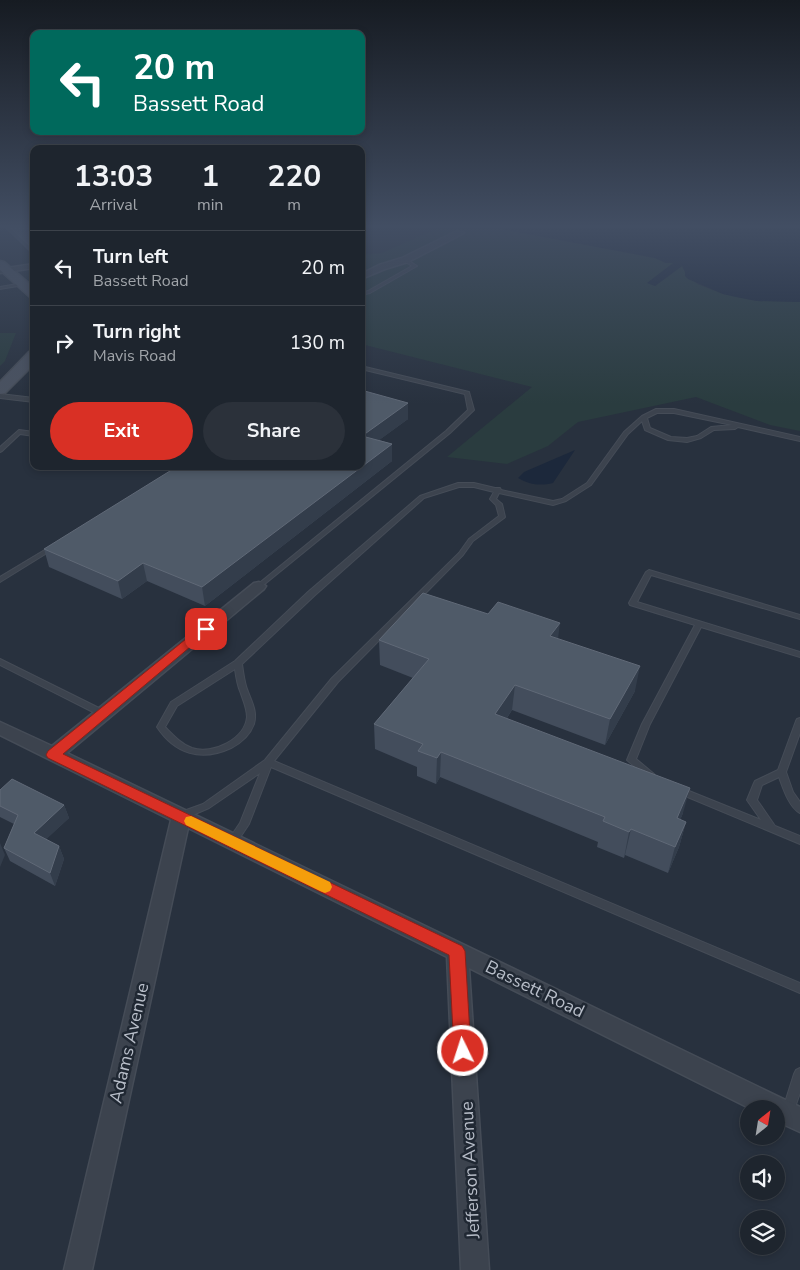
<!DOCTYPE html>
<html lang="en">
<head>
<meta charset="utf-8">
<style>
	:root { --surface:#1e252e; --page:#2b313a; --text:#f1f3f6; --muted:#a1a5aa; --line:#3c424a; --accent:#d93025 }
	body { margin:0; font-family:"Nunito Sans",sans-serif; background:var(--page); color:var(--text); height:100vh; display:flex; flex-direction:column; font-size:19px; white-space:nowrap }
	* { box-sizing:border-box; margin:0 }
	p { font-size:16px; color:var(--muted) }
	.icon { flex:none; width:28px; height:28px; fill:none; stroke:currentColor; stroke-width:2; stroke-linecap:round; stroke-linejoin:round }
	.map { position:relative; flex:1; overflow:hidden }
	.panel { position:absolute; left:30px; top:145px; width:335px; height:325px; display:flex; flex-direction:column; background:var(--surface); border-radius:10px; box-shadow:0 2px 8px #0003,0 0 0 1px var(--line) }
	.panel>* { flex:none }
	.banner { position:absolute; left:30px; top:30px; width:335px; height:105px; border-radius:10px; box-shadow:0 2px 8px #0003,0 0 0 1px var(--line); background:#00695c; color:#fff; overflow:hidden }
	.needle { width:32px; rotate:30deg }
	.tools { position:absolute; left:740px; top:1100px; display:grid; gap:10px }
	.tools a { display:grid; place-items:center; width:45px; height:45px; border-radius:50%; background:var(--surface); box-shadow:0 2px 8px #0003,0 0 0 1px var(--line); font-size:25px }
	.pin { position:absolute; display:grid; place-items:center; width:42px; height:42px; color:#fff; margin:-21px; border-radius:10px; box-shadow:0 2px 8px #0006 }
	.me { position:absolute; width:55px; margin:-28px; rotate:356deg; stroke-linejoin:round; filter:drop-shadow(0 0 4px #0008) }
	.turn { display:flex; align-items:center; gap:18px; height:105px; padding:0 20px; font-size:22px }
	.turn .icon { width:65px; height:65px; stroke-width:2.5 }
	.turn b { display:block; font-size:35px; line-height:42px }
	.eta { display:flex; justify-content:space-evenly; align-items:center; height:85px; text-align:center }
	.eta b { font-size:30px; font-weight:700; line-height:35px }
	.button { display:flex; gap:10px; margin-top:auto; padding:10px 20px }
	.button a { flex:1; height:58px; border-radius:30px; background:var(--accent); color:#fff; font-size:20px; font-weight:700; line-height:58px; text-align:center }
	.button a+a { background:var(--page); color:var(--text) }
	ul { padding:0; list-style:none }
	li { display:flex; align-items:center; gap:15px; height:75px; padding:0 20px; border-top:1px solid var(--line) }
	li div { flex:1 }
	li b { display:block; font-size:19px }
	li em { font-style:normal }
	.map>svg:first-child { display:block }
</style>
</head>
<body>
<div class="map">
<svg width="800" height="1270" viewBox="0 0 800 1270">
	<rect width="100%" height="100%" fill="#28313e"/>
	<g fill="#2a3c3f">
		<polygon points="443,226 491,227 655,258 666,263 674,263 648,283 655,286 682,266 697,284 723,294 757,301 800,302 800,431 770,425 696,397 578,422 548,446 507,464 447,457 532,387 361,344 361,255 382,253"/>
		<polygon points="0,333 16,333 5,361 0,366"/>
	</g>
	<g fill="#1c283b">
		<polygon points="458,226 800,226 800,302 757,301 736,297 723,294 688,279 685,276 685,272 682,266 655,286 647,283 673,263 666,263 655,258 513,231 491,227"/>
		<path d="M575 450 553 483C540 486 530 485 518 478L524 472Z"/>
	</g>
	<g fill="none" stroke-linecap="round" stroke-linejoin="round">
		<defs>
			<g id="lane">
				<polygon points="404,259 406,259 417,266 370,293 361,295 361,293 368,291 412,266 404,261"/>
				<polygon points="23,283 24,283 24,285 0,289 0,287"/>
				<polygon points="361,366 469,392 474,410 450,433 261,587 257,587 255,586 257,585 446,431 468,410 465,394 361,369"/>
				<polygon points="0,394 34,398 34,402 0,398"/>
				<path d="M656 409H674L800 437V441L738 427 735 429 714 430 701 438 687 442 668 440 645 430 642 421 628 434 591 485 566 501 553 505 499 493 496 499 502 504 505 517 504 518 473 541 463 555 338 682 274 761 800 983V993L271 767 249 824 235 845 232 846 229 845 227 842 240 823 260 773 209 808 181 820 178 819 176 816 178 813 203 804 265 760 332 678 459 553 469 539 499 516 496 505 490 499 494 492 474 487H459L424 498 314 596 242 664C243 671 244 679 246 686 250 699 258 710 254 724 250 735 241 743 231 748 201 762 175 754 157 727L171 702 235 661 308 592 420 496 458 483H474L495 488H500L501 490 553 501 562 499 587 483 624 432 642 416ZM657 413H674L732 425 711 427 697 436 687 438 671 437 650 428 647 418ZM235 669C236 676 237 684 240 691 243 700 247 708 247 717 245 739 213 755 192 748 181 744 173 735 165 727L177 706Z"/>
				<polygon points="19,430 34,432 34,436 20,434 2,451 0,452 0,447"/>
				<polygon points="53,545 55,546 56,547 55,548 0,582 0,577"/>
				<polygon points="649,570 800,615 800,619 651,575 637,602 800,652 800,657 701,627 650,724 636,759 654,774 655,776 654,778 651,779 648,778 627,760 642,724 695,625 630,605 629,603 646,572"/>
				<polygon points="0,659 105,711 106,713 105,715 99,715 0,665"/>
				<path d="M800 718V733L786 772 793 792 800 802V813C789 807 783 788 779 777L762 785 757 800 775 826 800 836V844L678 793 676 791 678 789 681 788 684 789 761 820 747 800 754 783 755 781 778 770 796 721 797 719Z"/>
				<polygon points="800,1068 800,1093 792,1116 788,1118 784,1116 782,1112 794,1074 796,1070"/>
			</g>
			<g id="street">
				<polygon points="457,231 464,233 408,262 385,269 361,279 361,274 379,265 402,258"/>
				<polygon points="34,264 34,268 0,273 0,269"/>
				<polygon points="259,582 266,586 264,589 67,753 800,1107 800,1132 776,1121 776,1109 751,1109 469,968 489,1270 461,1270 447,957 188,828 92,1270 64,1270 171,820 0,735 0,722 52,746 254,583"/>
			</g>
			<g id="secondary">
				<polygon points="0,261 4,262 34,288 34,298 30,297 0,270"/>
				<polygon points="34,351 34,364 5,393 0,394 0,382 29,352"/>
			</g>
		</defs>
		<use href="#lane" stroke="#454c57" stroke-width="2"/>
		<use href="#street" stroke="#454c57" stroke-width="3"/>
		<use href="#secondary" stroke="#454c57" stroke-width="3"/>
		<use href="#lane" fill="#3c434e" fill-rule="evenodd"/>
		<use href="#street" fill="#3c434e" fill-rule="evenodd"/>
		<use href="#secondary" fill="#4a5260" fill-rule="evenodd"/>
	</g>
	<g fill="#434d5c">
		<polygon points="3,226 34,226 34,256"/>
		<polygon points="34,261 34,271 31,262"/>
		<polygon points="361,390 408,419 379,440 392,444 392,461 205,606 147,581 122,599 49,567 44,549"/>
		<polygon points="558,639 635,691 605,745 512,710 507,718 683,813 680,820 686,822 679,847 668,873 625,855 624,858 597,847 598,842 440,777 436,784 417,776 417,767 375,749 374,724 413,678 380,665 379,640"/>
		<polygon points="0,790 64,805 69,818 46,839 59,846 64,859 55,886 10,861 4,848 14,824 0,817"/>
	</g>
	<g fill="#333d4b">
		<polygon points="408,403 408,419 363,452 362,436"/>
		<polygon points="392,444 392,461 205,606 202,587"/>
		<polygon points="143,563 147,581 122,599 118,581"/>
		<polygon points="560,623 557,647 550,636"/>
		<polygon points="640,666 635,691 605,745 610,719"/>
		<polygon points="515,685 512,710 492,739 495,714"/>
		<polygon points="441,752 440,777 436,784 437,758"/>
		<polygon points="690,788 683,813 670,844 677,818"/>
		<polygon points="64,805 69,818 39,846 34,833"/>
		<polygon points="686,822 679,847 668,873 675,847"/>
		<polygon points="631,829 625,855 624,858 629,832"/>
		<polygon points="0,843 5,855 0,867"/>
		<polygon points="59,846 64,859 55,886 50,873"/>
	</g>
	<g fill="#4f5a68" stroke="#606977">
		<polygon points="9,226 34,226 34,250"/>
		<polygon points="361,390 408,403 362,436 392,444 202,587 143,563 118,581 44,549 178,466 361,466"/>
		<polygon points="423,593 488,614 498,602 560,623 550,636 640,666 610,719 515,685 495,714 690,788 677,818 686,822 675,847 631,829 629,832 603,821 605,817 441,752 437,758 418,751 423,744 374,724 429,659 379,640"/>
		<polygon points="12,779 64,805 34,833 59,846 50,873 4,848 18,815 0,806 0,790"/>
	</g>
	<linearGradient id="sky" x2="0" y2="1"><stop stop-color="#161b22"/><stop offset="0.56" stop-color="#424e63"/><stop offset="1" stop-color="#424e63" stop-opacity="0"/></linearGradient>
	<rect width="800" height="404" fill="url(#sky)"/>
	<polygon fill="#d93025" stroke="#8d1f18" points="206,625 211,629 209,631 63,754 462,946 465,951 471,1051 469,1057 463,1059 456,1057 454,1051 449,955 48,758 46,755 48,751 202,626"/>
	<polygon fill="#f59e0b" points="191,816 330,882 332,887 330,891 325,893 320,891 186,825 184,821 186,817"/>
	<g text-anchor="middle" stroke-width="5" stroke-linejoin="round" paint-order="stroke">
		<g font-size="18" fill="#b8bec9" stroke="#202833">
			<text transform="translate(535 989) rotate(26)" y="6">Bassett Road</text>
			<text transform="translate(129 1043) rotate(-77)" y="6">Adams Avenue</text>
			<text transform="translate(470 1170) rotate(-93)" y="6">Jefferson Avenue</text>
		</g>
	</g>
</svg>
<div class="tools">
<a><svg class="needle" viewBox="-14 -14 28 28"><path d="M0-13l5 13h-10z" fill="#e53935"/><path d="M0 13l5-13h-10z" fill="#a1a5aa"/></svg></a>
<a><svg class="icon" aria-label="sound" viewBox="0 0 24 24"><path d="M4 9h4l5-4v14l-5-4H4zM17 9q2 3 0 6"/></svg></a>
<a><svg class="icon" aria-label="layers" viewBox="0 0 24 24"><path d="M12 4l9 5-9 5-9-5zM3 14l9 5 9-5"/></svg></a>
</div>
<div class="pin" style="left:206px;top:629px;background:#d93025"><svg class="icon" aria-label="arrive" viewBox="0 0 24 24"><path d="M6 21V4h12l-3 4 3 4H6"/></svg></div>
<svg class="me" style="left:463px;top:1051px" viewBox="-20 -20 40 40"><circle r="17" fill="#d93025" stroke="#fff" stroke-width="3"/><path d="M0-11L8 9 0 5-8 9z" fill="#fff"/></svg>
<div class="banner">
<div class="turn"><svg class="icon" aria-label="left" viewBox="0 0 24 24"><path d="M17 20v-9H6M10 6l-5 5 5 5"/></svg><div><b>20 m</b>Bassett Road</div></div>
</div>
<section class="panel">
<div class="eta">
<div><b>13:03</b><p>Arrival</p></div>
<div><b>1</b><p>min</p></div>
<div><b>220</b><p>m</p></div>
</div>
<ul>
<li><svg class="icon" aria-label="left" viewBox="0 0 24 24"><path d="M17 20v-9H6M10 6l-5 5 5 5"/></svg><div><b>Turn left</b><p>Bassett Road</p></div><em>20 m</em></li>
<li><svg class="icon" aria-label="right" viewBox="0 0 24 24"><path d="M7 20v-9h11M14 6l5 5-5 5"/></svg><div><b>Turn right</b><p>Mavis Road</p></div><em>130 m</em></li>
</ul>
<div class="button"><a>Exit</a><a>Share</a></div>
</section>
</div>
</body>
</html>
